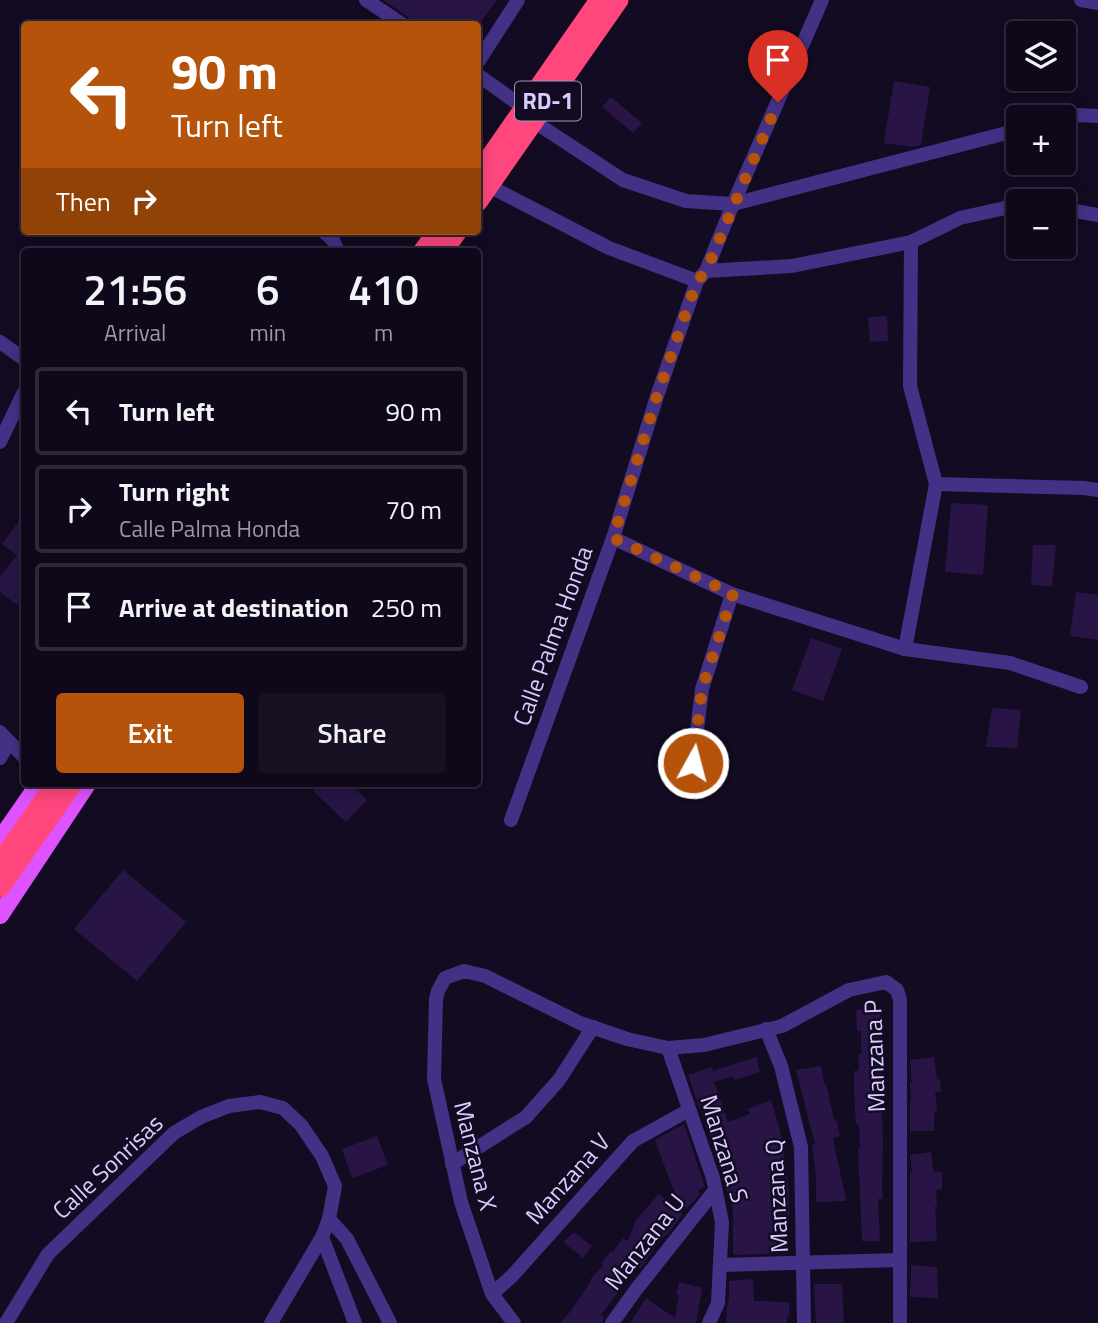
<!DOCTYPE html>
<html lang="en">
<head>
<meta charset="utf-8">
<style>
	:root { --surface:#0e081a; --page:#171123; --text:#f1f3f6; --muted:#9b9aa2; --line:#2e2939; --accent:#b45309 }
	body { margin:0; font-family:"Titillium Web",sans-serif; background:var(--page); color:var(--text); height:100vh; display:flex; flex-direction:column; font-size:26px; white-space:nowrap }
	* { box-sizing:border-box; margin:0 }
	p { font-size:23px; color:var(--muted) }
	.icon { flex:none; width:38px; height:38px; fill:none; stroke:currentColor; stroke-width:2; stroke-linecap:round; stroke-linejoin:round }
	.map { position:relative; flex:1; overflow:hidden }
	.panel { position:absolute; left:21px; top:248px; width:460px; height:539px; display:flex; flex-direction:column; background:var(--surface); border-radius:7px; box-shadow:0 4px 18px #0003,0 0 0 2px var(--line) }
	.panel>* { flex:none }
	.banner { position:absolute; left:21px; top:21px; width:460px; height:214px; border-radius:7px; box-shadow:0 4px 18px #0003,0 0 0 2px var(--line); background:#b45309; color:#fff; overflow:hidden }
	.tools { position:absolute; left:1006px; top:21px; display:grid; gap:14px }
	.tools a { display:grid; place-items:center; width:70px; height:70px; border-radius:7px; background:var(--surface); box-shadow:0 4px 18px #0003,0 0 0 2px var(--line); font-size:35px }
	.pin { position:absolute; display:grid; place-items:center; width:60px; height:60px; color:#fff; margin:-72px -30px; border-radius:50% 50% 50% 0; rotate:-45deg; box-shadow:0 0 7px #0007 }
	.pin .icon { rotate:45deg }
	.me { position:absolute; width:77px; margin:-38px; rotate:7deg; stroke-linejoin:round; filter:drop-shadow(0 0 5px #0008) }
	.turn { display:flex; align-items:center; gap:24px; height:147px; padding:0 35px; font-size:32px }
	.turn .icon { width:91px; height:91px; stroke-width:2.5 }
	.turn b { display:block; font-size:49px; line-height:60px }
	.then { display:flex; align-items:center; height:66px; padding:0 35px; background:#0003; gap:14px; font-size:26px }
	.eta { display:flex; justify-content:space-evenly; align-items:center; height:119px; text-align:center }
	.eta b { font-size:42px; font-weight:600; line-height:49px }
	.primary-button { display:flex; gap:14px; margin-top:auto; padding:14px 35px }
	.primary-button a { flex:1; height:80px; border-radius:7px; background:var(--accent); color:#fff; font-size:28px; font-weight:600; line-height:80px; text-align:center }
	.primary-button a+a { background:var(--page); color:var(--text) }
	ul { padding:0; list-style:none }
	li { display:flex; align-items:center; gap:21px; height:88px; margin:0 14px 10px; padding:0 21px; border:4px solid var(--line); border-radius:7px }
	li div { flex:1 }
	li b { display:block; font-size:26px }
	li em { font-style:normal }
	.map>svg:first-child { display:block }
</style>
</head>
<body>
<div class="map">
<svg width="1098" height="1323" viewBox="0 0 1098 1323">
	<rect width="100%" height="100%" fill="#130b22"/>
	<g fill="#281545">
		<polygon points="383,0 497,0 479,24 413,24 407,16"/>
		<polygon points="894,81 930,87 921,145 913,147 884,143"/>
		<polygon points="611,97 642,123 633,133 602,107"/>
		<polygon points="887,316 888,341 870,342 868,317"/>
		<polygon points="951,503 988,505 983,575 945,572"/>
		<polygon points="24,514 24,610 0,592 0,577 17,555 2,544"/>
		<polygon points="1033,545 1056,545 1052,586 1031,585"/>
		<polygon points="1076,592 1098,595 1098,640 1070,636"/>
		<polygon points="811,638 842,649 823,701 792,690"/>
		<polygon points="992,708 1021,710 1017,748 986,747"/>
		<polygon points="320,784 350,784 367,800 346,822 313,791"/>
		<polygon points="123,870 186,922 137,981 74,929"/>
		<polygon points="880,1009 881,1053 883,1067 881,1067 882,1087 881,1087 883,1143 882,1186 883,1199 878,1199 880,1241 862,1241 858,1149 860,1149 859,1124 856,1124 854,1091 854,1071 859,1071 858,1054 861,1054 861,1031 857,1031 856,1010"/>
		<polygon points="756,1057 760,1072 735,1080 734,1076 714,1082 728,1122 750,1114 748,1109 771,1100 780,1130 789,1191 789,1253 733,1255 733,1214 731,1196 728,1196 720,1161 718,1162 701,1106 699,1107 688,1075 712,1067 713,1071"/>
		<polygon points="934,1057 937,1079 940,1079 941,1091 935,1092 937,1112 934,1113 934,1131 910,1131 910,1101 911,1101 910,1082 912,1082 910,1060"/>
		<polygon points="821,1066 824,1084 826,1083 834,1121 837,1121 840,1136 833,1138 846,1201 816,1202 816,1177 812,1145 815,1144 796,1070"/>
		<polygon points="684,1124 705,1187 698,1190 700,1194 691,1204 684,1210 670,1181 655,1140"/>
		<polygon points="377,1136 388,1165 352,1178 342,1149"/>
		<polygon points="931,1152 934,1172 942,1172 942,1189 936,1190 937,1206 935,1206 937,1241 910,1242 910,1172 912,1172 910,1155"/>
		<polygon points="659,1194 683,1214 668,1233 659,1241 641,1268 638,1266 627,1281 618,1278 625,1283 601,1315 604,1317 602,1323 560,1323 570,1312 591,1281 590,1280 603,1265 601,1263 611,1251 613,1252 623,1238 628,1241 636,1220"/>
		<polygon points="574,1232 592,1246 583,1258 563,1242"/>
		<polygon points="911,1265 937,1267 938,1298 910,1297"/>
		<polygon points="753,1279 754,1301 789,1302 789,1317 787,1317 787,1323 726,1323 727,1307 728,1302 729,1302 729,1281"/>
		<polygon points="679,1282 702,1288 696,1323 630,1323 646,1298 675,1318 679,1295 676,1294"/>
		<polygon points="814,1284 842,1284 844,1323 816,1323"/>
	</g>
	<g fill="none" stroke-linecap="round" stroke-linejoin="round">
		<g stroke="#443186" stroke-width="14">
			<polyline points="366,0 402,24"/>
			<polyline points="1081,0 1098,3"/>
			<polyline points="478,62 518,0"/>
			<polyline points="478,75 524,108"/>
			<polyline points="1064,118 1077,115 1098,116"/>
			<polyline points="533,121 623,180 686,201 733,204 1018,130"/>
			<polyline points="489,186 609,248 697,281"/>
			<polyline points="1064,209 1098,215"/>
			<polyline points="323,231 333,240 338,252"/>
			<polyline points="706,271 792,266 911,242 960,218 1018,205"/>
			<polyline points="0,342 24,359"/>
			<polyline points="0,442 24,392"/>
			<polyline points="936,484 1084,488 1098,490"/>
			<polyline points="613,538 732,594 905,649 1010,663 1081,687"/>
			<polyline points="905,649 936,484 910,386 911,242"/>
			<polyline points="0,732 24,757"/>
			<polyline points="0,758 9,742"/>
			<polyline points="693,763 702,689 732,594"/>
			<polyline points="511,820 613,538 657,396 697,281 706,271 733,204 822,0"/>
			<polyline points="766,1029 781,1066 801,1147 804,1323"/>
			<polyline points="668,1048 713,1178 722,1222 718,1303 709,1323"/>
			<polyline points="452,1164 526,1117 559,1080 593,1027"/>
			<polyline points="329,1219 347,1239 390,1323"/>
			<polyline points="322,1237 355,1323"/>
			<polyline points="720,1265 900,1260"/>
			<polyline points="492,1294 512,1276 633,1141 689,1110"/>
			<polyline points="6,1323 48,1254 174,1133 201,1117 229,1106 260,1102 283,1108 301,1125 322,1156 335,1186 329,1219 322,1237 271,1323"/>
			<polyline points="514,1323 492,1294 461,1202 434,1079 436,999 438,991 445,978 464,971 485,976 580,1023 627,1039 668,1048 704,1045 782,1026 849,990 886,982 897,990 900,1000 900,1323"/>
			<polyline points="612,1323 635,1291 715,1190"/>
		</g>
		<g stroke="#de53ff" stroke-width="18">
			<polyline points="0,840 39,784"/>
			<polyline points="0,915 87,784"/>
		</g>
		<g stroke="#ff477e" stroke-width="19">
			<polyline points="478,174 599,0"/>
			<polyline points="478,202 619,0"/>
			<polyline points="422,252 437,231"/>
			<polyline points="443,252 458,231"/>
			<polyline points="0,862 55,784"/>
			<polyline points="0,888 73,784"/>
		</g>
	</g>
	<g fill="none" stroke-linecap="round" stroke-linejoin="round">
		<polyline stroke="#b45309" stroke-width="12" stroke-dasharray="0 21.6" points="693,763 702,689 733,594 613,538 657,396 697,281 706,271 778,102"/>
	</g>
	<g text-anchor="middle" stroke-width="5" stroke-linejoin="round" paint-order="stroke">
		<rect fill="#130b22" stroke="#9f92bd" stroke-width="2" x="515" y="81.5" width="66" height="39" rx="5"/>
		<g font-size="23" font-weight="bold" fill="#dbccff">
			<text x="548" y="109">RD-1</text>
		</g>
		<g font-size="24" fill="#dbccff" stroke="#130b22">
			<text transform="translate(553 636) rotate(-70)" y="8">Calle Palma Honda</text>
			<text transform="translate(875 1056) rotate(-92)" y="8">Manzana P</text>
			<text transform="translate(724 1149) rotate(73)" y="8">Manzana S</text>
			<text transform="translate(475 1156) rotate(76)" y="8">Manzana X</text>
			<text transform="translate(108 1167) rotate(-43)" y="8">Calle Sonrisas</text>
			<text transform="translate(568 1179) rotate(-48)" y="8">Manzana V</text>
			<text transform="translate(777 1196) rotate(-93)" y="8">Manzana Q</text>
			<text transform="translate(645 1242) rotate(-52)" y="8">Manzana U</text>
		</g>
	</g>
</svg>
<div class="tools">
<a><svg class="icon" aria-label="layers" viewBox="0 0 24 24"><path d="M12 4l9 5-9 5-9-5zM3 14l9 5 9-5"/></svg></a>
<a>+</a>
<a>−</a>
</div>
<div class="pin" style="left:778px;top:102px;background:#d93025"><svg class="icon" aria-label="arrive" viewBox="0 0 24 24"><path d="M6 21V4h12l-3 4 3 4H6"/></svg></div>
<svg class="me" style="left:693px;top:763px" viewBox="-20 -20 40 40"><circle r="17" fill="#b45309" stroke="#fff" stroke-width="3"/><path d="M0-11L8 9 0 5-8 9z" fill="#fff"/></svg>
<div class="banner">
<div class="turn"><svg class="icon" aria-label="left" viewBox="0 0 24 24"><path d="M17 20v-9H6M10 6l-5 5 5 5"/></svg><div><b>90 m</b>Turn left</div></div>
<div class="then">Then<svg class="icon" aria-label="right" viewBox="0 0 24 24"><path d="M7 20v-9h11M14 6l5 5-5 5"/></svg></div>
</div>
<section class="panel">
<div class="eta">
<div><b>21:56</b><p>Arrival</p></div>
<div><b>6</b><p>min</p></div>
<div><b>410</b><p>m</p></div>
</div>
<ul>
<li><svg class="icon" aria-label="left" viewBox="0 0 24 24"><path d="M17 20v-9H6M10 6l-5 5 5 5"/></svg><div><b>Turn left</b></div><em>90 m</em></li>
<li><svg class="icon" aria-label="right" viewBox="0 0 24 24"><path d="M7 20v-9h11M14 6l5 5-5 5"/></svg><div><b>Turn right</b><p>Calle Palma Honda</p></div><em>70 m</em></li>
<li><svg class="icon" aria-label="arrive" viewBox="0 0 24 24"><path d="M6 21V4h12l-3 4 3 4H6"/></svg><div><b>Arrive at destination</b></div><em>250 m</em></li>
</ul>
<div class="primary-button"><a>Exit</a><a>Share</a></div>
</section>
</div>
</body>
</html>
